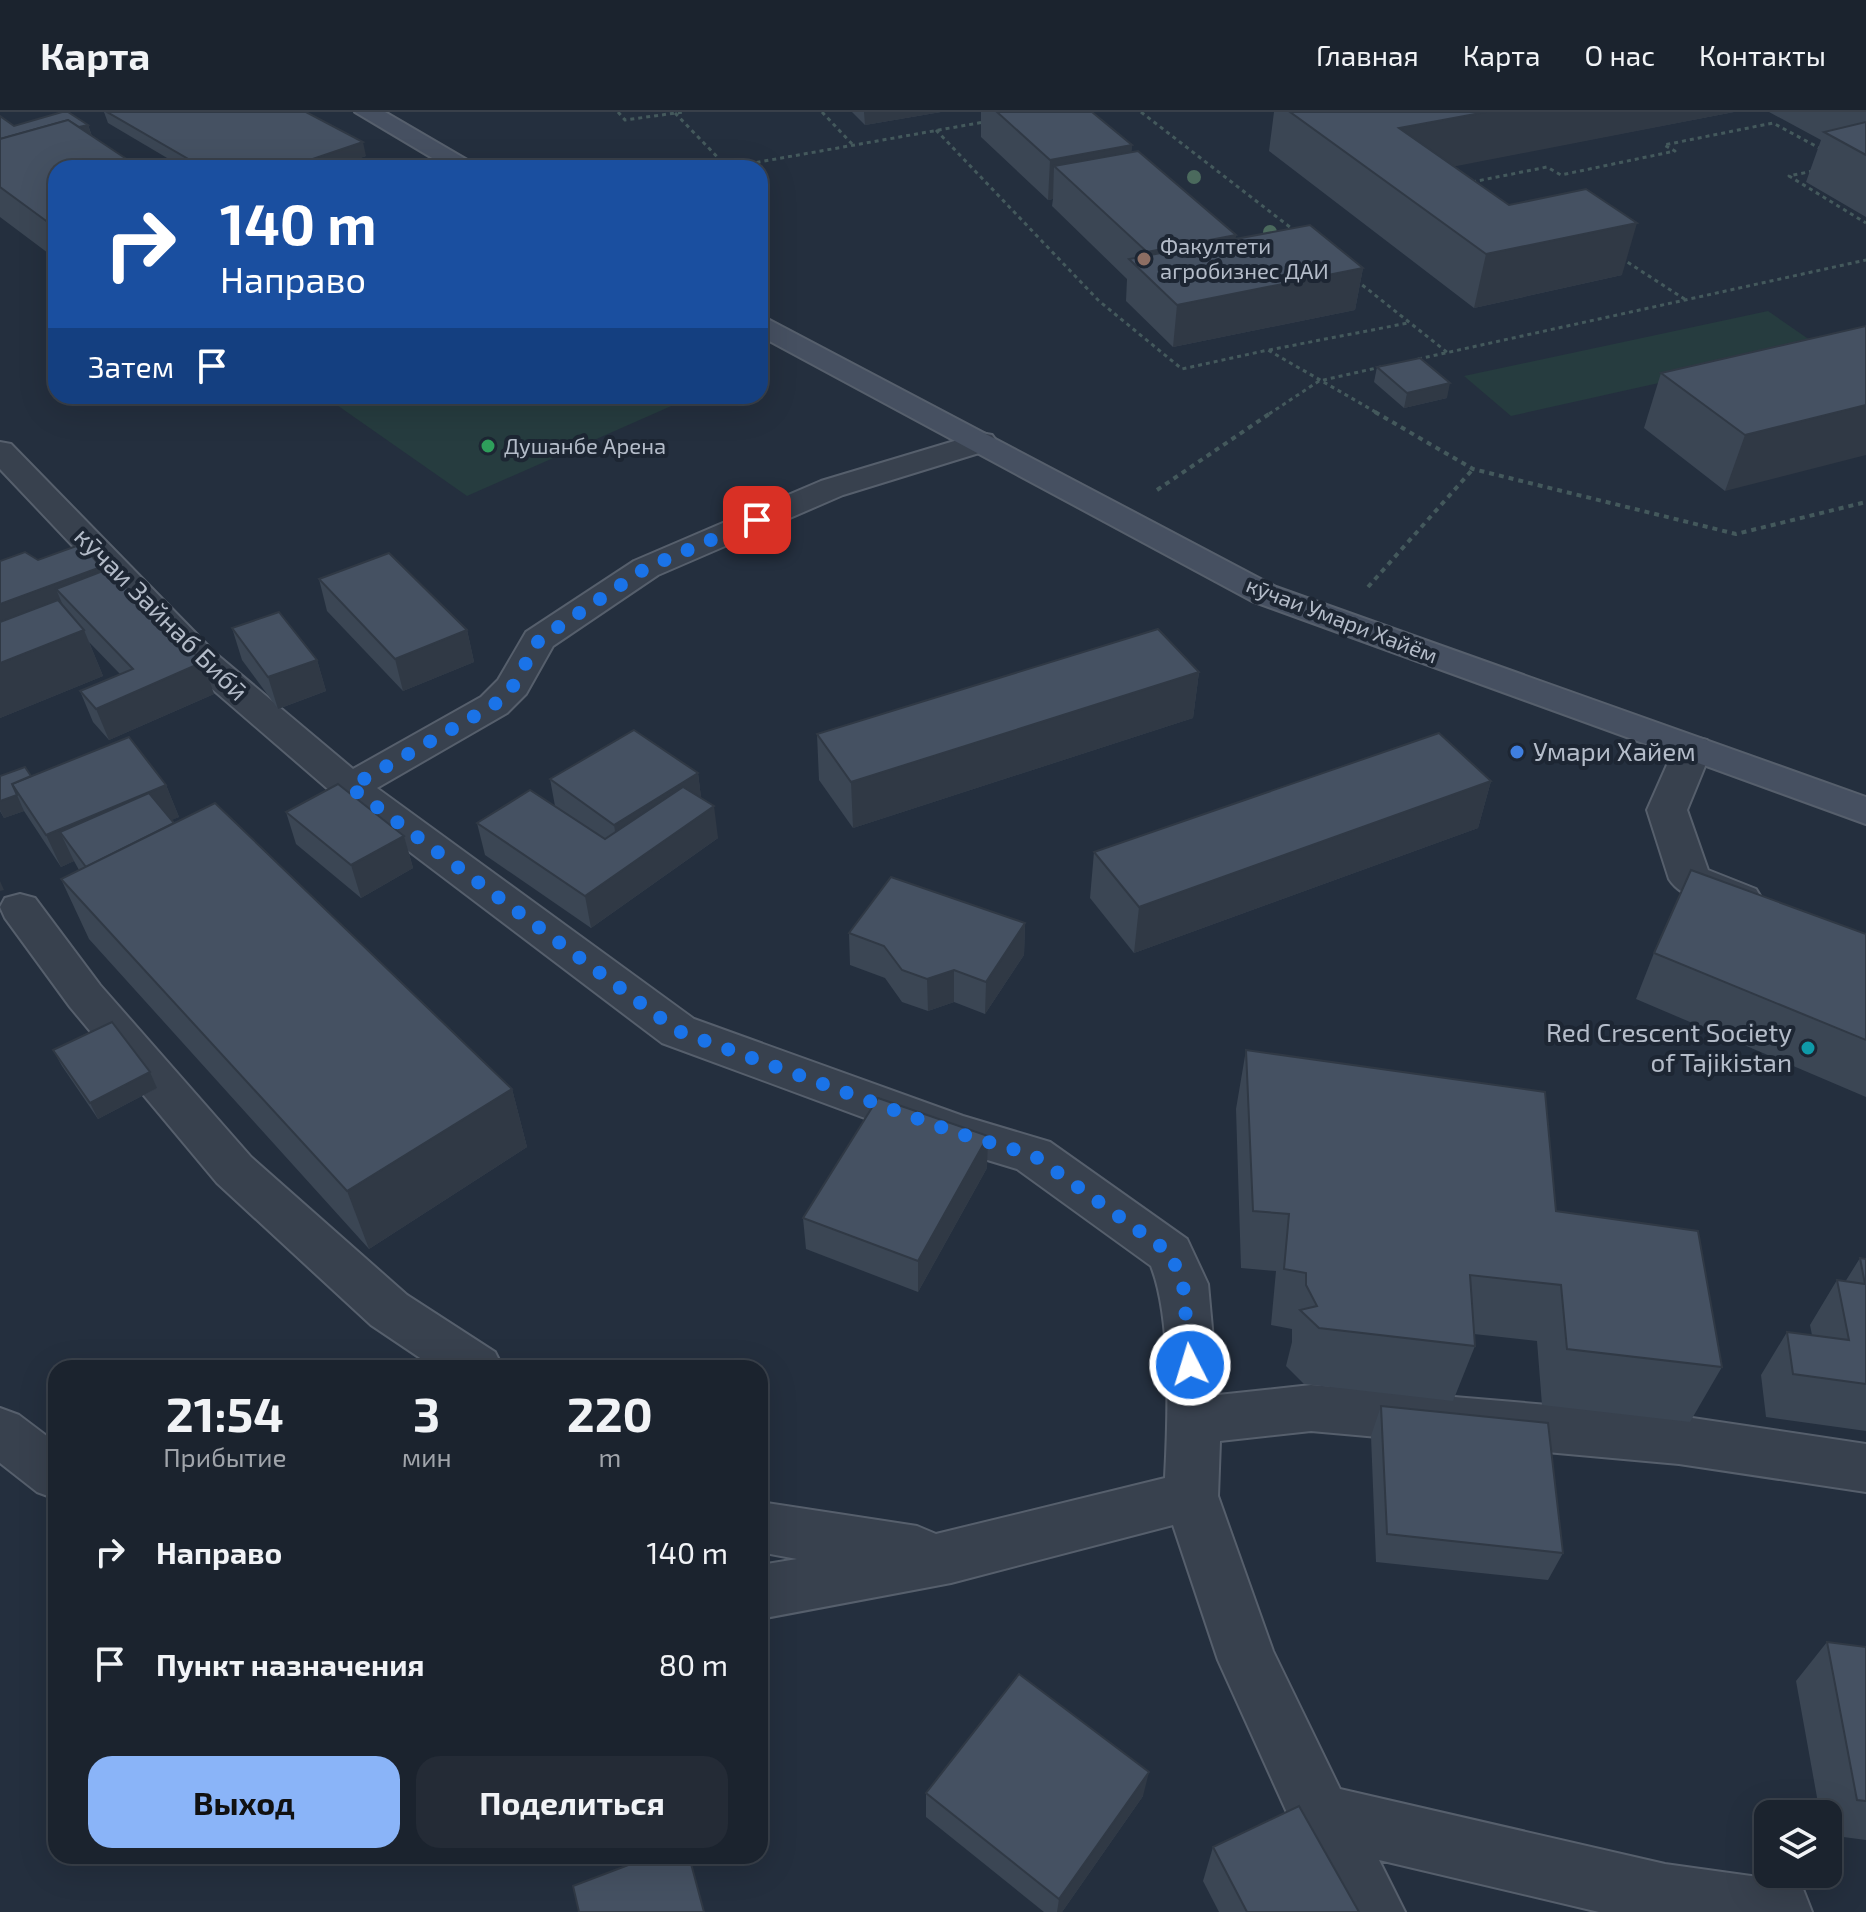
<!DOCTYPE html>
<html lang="ru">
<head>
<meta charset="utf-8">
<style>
	:root { --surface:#1b232e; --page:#242b36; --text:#f1f3f6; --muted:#a0a4aa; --line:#39404a; --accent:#8ab4f8 }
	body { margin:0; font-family:"Exo 2",sans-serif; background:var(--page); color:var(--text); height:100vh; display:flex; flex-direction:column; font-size:30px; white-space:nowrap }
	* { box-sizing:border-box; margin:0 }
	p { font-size:26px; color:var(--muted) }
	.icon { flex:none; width:44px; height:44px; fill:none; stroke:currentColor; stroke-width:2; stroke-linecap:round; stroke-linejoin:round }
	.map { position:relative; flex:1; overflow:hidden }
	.drawer { position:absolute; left:48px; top:1248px; width:720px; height:504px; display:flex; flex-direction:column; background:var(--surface); border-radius:24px; box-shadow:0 8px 32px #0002,0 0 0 2px var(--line) }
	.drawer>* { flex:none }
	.hud { position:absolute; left:48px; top:48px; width:720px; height:244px; border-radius:24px; box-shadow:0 8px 32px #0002,0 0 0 2px var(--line); background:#1a4fa0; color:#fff; overflow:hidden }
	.fabs { position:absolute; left:1754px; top:1688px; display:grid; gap:16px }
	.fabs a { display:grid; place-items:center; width:88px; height:88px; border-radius:16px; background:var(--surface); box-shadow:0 8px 32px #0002,0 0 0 2px var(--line); font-size:40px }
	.pin { position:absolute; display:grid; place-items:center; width:68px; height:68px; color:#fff; margin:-34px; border-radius:16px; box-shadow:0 4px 12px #0006 }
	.me { position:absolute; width:88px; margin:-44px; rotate:355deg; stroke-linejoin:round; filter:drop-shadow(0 0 6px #0008) }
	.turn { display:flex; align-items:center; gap:28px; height:168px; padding:0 40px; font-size:36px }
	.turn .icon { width:104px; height:104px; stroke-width:2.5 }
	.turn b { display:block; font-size:56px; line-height:68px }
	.then { display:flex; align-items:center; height:76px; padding:0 40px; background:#0003; gap:16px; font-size:30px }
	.eta { display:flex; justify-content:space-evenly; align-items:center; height:136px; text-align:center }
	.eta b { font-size:48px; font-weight:700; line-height:56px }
	.action { display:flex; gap:16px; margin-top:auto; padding:16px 40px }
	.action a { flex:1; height:92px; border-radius:24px; background:var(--accent); color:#111; font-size:32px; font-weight:700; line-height:92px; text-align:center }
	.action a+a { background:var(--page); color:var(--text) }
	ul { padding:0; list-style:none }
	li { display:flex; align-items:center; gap:24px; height:112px; padding:0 40px }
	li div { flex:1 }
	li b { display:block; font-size:30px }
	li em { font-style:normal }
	header { display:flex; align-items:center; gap:48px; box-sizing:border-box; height:112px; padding:0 40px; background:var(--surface); border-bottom:2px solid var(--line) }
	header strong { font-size:38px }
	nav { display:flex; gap:44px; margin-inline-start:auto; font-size:28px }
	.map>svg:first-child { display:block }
</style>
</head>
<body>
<header>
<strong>Карта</strong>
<nav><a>Главная</a><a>Карта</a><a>О нас</a><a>Контакты</a></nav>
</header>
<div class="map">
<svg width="1866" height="1800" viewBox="0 0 1866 1800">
	<rect width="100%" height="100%" fill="#242f3e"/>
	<g fill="#263c3f">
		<polygon points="1768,199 1820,235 1511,304 1464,264"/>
		<polygon points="324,284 694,284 467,384"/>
	</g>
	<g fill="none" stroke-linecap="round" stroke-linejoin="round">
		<defs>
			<g id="street">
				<path d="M981 321 992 323 997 330 992 337 843 383 658 463 553 534 526 582 507 601 377 676 694 907 963 1004 1050 1030 1187 1127 1208 1172 1218 1283 1311 1273 1679 1304 1866 1332V1380L1679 1352 1311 1319 1220 1329 1218 1384 1273 1539 1340 1677 1665 1752 1780 1768 1803 1777 1812 1800H1599L1379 1748 1405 1800H1338L1298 1725 1218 1548 1173 1413 951 1471 760 1507V1453L797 1447 760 1440V1390L917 1414 936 1422 1165 1366C1168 1308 1172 1207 1151 1154L1017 1057 938 1033 662 931 336 684 189 557 0 357V330L11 332 215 541 353 657 481 585 498 568 526 520 634 449 821 369Z"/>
				<path d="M1693 625 1707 628 1712 637 1687 698 1708 758 1756 777 1762 787 1756 797C1732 804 1682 788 1669 767L1647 698 1674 637 1679 628Z"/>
				<polygon points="20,782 35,786 100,873 251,1045 407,1183 495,1240 503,1256 435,1256 371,1213 217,1071 70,895 5,806 0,795 5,786"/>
				<polygon points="0,1296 19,1303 56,1331 56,1387 37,1380 0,1351"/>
			</g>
			<g id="secondary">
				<polygon points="355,0 385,0 481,56 449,56"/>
				<polygon points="760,203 1276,475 1866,685 1866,712 1252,489 760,224"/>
			</g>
		</defs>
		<use href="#street" stroke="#565f6c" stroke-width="4"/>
		<use href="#secondary" stroke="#565f6c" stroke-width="4"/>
		<g stroke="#44595c" stroke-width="3" stroke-dasharray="4 4" stroke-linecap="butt">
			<polyline points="618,0 625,8 683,0"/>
			<polyline points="822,0 853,33"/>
			<polyline points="1141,0 1295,119"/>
			<polyline points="675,1 727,55"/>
			<polyline points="936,18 1099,189 1182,257 1268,238 1379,302"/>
			<polyline points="725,56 984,10"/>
			<polyline points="1813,59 1789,64 1866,111"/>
			<polyline points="1472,70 1547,55 1561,63 1675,39 1664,33 1773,11 1823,38"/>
			<polyline points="1621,146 1686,188"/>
			<polyline points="1356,168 1448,241"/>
			<polyline points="1269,238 1408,211"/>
			<polyline points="1418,247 1866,148"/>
			<polyline points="1269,302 1319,269 1381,255"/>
		</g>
		<g stroke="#44595c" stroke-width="4" stroke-dasharray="5 5" stroke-linecap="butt">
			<polyline points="1375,300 1473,357 1736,422 1866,390"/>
			<polyline points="1157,378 1272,300"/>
			<polyline points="1368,475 1473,357"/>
		</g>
		<use href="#street" fill="#38414e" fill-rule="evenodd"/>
		<use href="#secondary" fill="#465061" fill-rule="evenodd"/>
	</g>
	<g fill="#4b6a5d">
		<circle cx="1194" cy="65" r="7"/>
		<circle cx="1270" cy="120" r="7"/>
	</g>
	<g fill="#3b4654">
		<polygon points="104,0 306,0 366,44 330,56 184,56 108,11"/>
		<polygon points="852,0 941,0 865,13"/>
		<polygon points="981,0 1092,0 1132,33 1131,40 1236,123 1235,127 1363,156 1355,198 1173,235 1126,189 1127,167 1052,94 1053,87 1048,88 981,25"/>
		<polygon points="1274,0 1734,0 1453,54 1509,93 1622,163 1474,196 1269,39"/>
		<polygon points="1769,0 1866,0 1866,105 1806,70 1821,28"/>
		<polygon points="0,4 14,14 88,13 92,24 56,56 56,147 0,105"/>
		<polygon points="1866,214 1725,379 1644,316 1661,261"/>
		<polygon points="1377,255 1447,286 1404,296 1374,270"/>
		<polygon points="38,448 101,455 103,459 214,582 109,628 93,610 80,579 120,562 89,530 103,564 0,606 0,449"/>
		<polygon points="319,467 467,518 474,550 403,579 327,499"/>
		<polygon points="232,516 317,548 326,579 278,597 242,548"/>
		<polygon points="1199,560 1193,606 853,716 819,668 817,622"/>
		<polygon points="698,661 701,686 718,726 591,816 485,743 477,711 555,694 550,667"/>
		<polygon points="0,664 31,664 166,673 179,705 171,708 174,711 512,977 527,1035 369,1137 89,827 61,767 79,758 74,749 61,755 24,699 4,706 0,699"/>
		<polygon points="1491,669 1478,716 1134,841 1090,786 1094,740"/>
		<polygon points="286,700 404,724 413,756 361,786 296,732"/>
		<polygon points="1025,811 1024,843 985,902 954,890 928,899 902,890 885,866 850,853 849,821"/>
		<polygon points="1866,822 1866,985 1636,887 1654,841"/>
		<polygon points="53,938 150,960 157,976 98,1007 62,954"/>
		<polygon points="1246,938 1556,1099 1722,1255 1690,1310 1542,1293 1537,1229 1474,1222 1475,1234 1453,1289 1304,1272 1286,1254 1292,1230 1292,1217 1271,1213 1276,1159 1241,1156 1236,997"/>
		<polygon points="987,1056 918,1180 806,1137 803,1106"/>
		<polygon points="1860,1146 1866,1147 1866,1319 1766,1305 1761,1263 1787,1220 1812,1223 1810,1213 1837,1168 1845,1170"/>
		<polygon points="1381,1294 1563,1441 1548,1468 1376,1450 1371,1324"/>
		<polygon points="1827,1530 1866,1535 1866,1728 1828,1723 1828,1702 1820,1702 1796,1569"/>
		<polygon points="926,1681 1143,1684 1062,1800 1044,1800 926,1705"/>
		<polygon points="1213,1735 1359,1800 1219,1800 1203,1769"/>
	</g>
	<g fill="#303945">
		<polygon points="864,0 941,0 865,13"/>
		<polygon points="1486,0 1734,0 1390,67 1399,16"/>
		<polygon points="88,13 97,40 0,39"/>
		<polygon points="363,30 366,44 330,56 286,56"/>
		<polygon points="1132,33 1129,72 1054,54 1053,87 1048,88 1050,48"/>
		<polygon points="56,109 56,132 49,111"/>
		<polygon points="1637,111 1622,163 1474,196 1486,142"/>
		<polygon points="1236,123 1231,165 1145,162 1147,140"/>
		<polygon points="1363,156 1355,198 1173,235 1177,193"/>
		<polygon points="1450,271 1447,286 1404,296 1407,281"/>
		<polygon points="1866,293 1866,343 1725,379 1745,323"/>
		<polygon points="101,455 113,486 56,477 67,503 0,528 0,492"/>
		<polygon points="84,518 103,564 0,606 0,551"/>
		<polygon points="467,518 474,550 403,579 395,547"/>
		<polygon points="317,548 326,579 278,597 268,565"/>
		<polygon points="203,550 214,582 109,628 96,597"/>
		<polygon points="1199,560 1193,606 853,716 851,670"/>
		<polygon points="698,661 702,693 619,745 614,713"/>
		<polygon points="1491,669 1478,716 1134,841 1139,795"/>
		<polygon points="166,673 179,705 80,747 60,720 74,749 61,755 46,723"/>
		<polygon points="17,683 24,699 4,706 0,698 0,689"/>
		<polygon points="714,694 718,726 591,816 585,784"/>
		<polygon points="404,724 413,756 361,786 351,753"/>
		<polygon points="0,769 4,778 0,779"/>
		<polygon points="1025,811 1024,843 985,902 986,870"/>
		<polygon points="954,858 954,890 928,899 927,867"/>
		<polygon points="150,960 157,976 98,1007 90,991"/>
		<polygon points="512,977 527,1035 369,1137 347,1079"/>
		<polygon points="988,1024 987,1056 918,1180 918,1149"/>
		<polygon points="1149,1660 1143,1684 1062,1800 1057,1800 1059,1787"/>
	</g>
	<g fill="#455162" stroke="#303945" stroke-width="2">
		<polygon points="62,0 68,0 88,13 79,15 68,8 0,27 0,4 14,14"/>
		<polygon points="107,0 306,0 363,30 286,56 204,56"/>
		<polygon points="997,0 1092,0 1132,33 1050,48"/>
		<polygon points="1290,0 1486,0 1399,16 1509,93 1586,77 1637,111 1486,142"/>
		<polygon points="68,8 140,56 56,56 56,109 49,111 0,75 0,27"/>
		<polygon points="1866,10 1866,43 1824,20"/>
		<polygon points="1138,39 1236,123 1147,140 1054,54"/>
		<polygon points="1310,113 1363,156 1177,193 1129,147"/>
		<polygon points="1866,214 1866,293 1745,323 1661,261"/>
		<polygon points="1420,246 1450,271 1407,281 1377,255"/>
		<polygon points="82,432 101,455 0,492 0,449 25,440 38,448"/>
		<polygon points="389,441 467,518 395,547 319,467"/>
		<polygon points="108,457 203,550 96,597 80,579 133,557 56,477"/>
		<polygon points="58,488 84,518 0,551 0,510"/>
		<polygon points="279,500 317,548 268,565 232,516"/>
		<polygon points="1158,517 1199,560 851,670 817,622"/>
		<polygon points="634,618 698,661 614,713 550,667"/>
		<polygon points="1439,621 1491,669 1139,795 1094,740"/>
		<polygon points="129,625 166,673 46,723 12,672"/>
		<polygon points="25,655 31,664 12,672 17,683 0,689 0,664"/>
		<polygon points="338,672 404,724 351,753 286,700"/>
		<polygon points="683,675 714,694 585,784 477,711 530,678 605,727"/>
		<polygon points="149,681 174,711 86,755 60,720"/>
		<polygon points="215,691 512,977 347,1079 61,767"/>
		<polygon points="1691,758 1866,822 1866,928 1654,841"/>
		<polygon points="891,765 1025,811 986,870 954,858 927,867 902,858 884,834 849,821"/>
		<polygon points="112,910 150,960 90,991 53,938"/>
		<polygon points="1246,938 1545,980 1556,1099 1698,1119 1722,1255 1567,1237 1561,1173 1470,1163 1475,1234 1319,1216 1300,1198 1317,1194 1306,1173 1306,1161 1284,1157 1289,1102 1253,1099"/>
		<polygon points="878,986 988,1024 918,1149 803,1106"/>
		<polygon points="1860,1146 1866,1147 1866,1272 1793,1262 1787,1220 1849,1228 1837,1168 1865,1172"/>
		<polygon points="1381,1294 1548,1311 1563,1441 1387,1422"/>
		<polygon points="1827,1530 1866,1535 1866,1689 1857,1688"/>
		<polygon points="1019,1562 1149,1660 1059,1787 926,1681"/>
		<polygon points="1299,1694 1359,1800 1247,1800 1213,1735"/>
		<polygon points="652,1744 689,1744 704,1800 579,1800 573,1774"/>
	</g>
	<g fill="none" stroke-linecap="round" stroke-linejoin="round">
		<polyline stroke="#1a73e8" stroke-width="14" stroke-dasharray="0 25.2" points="757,408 646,456 539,528 513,574 494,593 350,675 678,919 954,1020 1033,1043 1170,1141 1183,1172 1190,1253"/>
	</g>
	<circle fill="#8d6e63" stroke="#1d2633" stroke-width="3" cx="1144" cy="147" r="8"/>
	<circle fill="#2e9e5b" stroke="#1d2633" stroke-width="3" cx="488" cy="334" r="8"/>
	<circle fill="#3f7fe0" stroke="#1d2633" stroke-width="3" cx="1517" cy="640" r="8"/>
	<circle fill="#0f9aa8" stroke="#1d2633" stroke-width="3" cx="1808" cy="936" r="8"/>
	<g text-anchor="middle" stroke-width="8" stroke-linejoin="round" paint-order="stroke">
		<g font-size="22" fill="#b4bcc9" stroke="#1d2633" text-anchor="start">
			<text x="1160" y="142">Факултети<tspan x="1160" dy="25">агробизнес ДАИ</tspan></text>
			<text x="504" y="342">Душанбе Арена</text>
		</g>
		<g font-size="22" fill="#b4bcc9" stroke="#1d2633">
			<text transform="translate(1342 508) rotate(21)" y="8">кӯчаи Умари Хайём</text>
		</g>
		<g font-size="26" fill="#b4bcc9" stroke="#1d2633">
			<text transform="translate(161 502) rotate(45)" y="9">кӯчаи Зайнаб Бибӣ</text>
		</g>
		<g font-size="26" fill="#b4bcc9" stroke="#1d2633" text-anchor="start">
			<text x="1533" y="649">Умари Хайем</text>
			<text x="1792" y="930" text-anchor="end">Red Crescent Society<tspan x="1792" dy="30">of Tajikistan</tspan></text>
		</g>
	</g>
</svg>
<div class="fabs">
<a><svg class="icon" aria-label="layers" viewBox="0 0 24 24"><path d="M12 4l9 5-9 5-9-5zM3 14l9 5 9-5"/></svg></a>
</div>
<div class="pin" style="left:757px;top:408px;background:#d93025"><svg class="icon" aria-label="arrive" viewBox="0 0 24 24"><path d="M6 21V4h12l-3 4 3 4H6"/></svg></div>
<svg class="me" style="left:1190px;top:1253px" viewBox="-20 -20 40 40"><circle r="17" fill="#1a73e8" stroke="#fff" stroke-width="3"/><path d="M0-11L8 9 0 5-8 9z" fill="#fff"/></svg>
<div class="hud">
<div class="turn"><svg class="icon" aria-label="right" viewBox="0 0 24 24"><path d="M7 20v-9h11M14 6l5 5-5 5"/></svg><div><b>140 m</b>Направо</div></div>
<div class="then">Затем<svg class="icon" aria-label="arrive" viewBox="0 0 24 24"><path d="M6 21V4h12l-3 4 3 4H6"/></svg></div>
</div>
<section class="drawer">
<div class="eta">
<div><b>21:54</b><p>Прибытие</p></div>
<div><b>3</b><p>мин</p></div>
<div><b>220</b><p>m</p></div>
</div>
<ul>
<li><svg class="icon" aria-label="right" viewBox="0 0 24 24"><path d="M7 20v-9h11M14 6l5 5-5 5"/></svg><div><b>Направо</b></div><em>140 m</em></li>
<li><svg class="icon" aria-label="arrive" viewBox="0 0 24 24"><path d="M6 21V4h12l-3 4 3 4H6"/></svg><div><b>Пункт назначения</b></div><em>80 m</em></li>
</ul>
<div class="action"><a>Выход</a><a>Поделиться</a></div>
</section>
</div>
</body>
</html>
